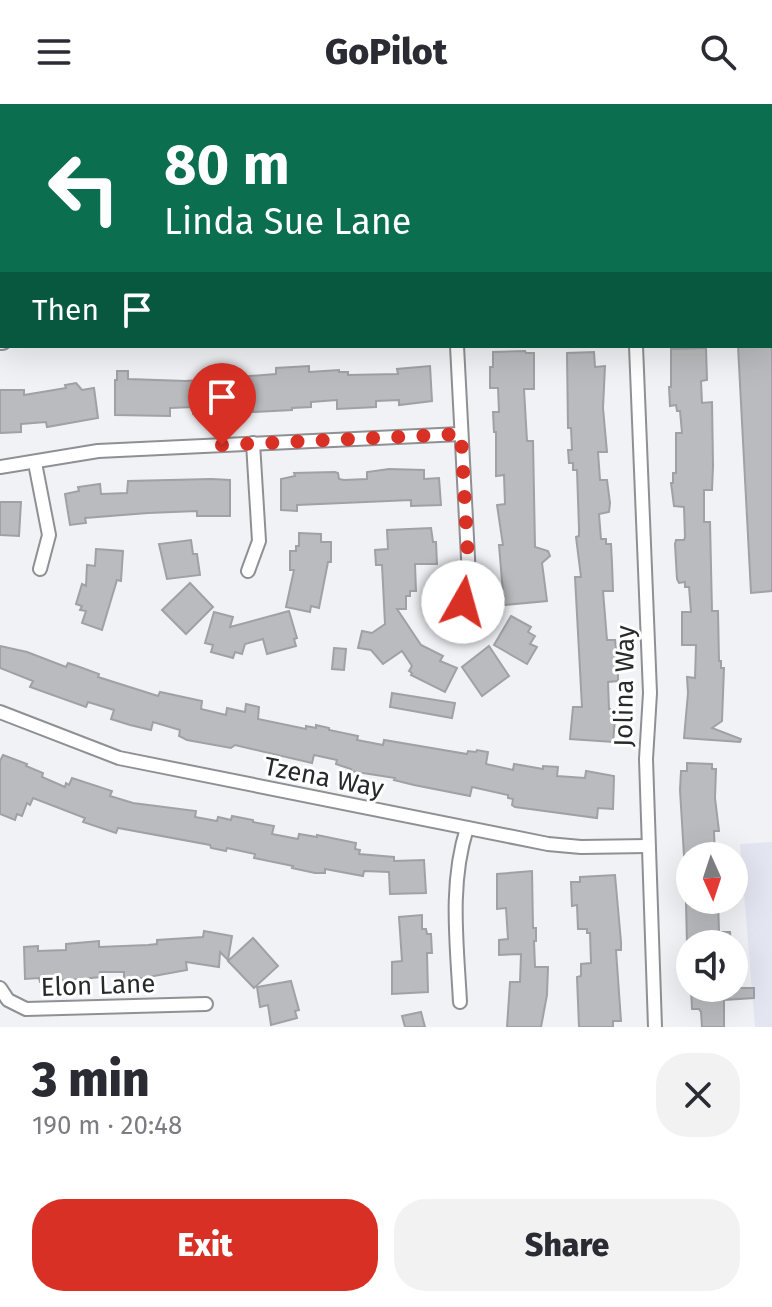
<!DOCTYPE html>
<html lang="en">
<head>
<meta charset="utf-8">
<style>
	:root { --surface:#fff; --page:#f2f2f3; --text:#2b2b33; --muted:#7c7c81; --accent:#d93025 }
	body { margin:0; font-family:"Fira Sans",sans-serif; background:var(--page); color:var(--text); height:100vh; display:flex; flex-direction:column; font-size:30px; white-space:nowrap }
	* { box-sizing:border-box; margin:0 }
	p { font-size:26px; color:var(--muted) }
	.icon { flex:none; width:44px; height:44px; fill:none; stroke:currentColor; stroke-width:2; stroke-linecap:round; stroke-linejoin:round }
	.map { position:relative; height:923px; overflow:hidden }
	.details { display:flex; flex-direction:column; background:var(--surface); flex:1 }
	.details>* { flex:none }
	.guide { position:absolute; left:0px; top:0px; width:772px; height:244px; box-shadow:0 8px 32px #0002; background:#0b6e4f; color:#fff; overflow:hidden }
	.needle { width:52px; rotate:177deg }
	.fabs { position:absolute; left:676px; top:738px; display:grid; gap:16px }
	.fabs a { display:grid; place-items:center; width:72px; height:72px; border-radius:50%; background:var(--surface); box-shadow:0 8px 32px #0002; font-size:40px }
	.pin { position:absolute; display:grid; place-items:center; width:68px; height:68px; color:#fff; margin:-82px -34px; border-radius:50% 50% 50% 0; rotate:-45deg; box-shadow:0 0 8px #0007 }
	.pin .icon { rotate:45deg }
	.me { position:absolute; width:88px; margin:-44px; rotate:7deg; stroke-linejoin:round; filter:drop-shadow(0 0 6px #0008) }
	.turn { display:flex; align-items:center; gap:28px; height:168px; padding:0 32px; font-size:36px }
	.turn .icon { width:104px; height:104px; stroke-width:2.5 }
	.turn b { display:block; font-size:56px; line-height:68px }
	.then { display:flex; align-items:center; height:76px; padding:0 32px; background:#0003; gap:16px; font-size:30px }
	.round { display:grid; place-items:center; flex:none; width:84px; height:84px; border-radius:32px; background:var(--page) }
	.head { display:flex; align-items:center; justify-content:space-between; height:136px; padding:0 32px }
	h1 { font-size:48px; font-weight:800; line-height:60px }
	.button { display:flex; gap:16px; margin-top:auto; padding:16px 32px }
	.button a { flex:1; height:92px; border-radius:32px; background:var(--accent); color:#fff; font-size:32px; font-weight:800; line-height:92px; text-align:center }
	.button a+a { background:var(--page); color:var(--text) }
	header { display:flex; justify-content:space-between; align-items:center; height:104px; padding:0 32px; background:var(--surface); font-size:36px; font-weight:800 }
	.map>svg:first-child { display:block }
</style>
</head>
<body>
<header><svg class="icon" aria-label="menu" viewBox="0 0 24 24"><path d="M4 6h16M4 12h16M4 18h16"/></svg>GoPilot<svg class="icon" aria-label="search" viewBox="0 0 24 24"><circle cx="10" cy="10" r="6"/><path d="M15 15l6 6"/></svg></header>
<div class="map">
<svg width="772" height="923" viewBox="0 0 772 923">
	<rect width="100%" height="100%" fill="#f1f2f5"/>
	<g fill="#e3e6f1">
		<polygon points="712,0 772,0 772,174 770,174 770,2"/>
		<polygon points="772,738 772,923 755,923 740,740"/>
	</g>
	<g fill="#babbbe" stroke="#a0a1a4" stroke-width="2">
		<polygon points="738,242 772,242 772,487 751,489"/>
		<polygon points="706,244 707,276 701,277 702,299 712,298 713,362 712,386 704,386 704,418 710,418 712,507 718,507 719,557 721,557 721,564 724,564 722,617 712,624 741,635 740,638 684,634 688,589 687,573 695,574 696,541 682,541 682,508 691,508 689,483 685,483 685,478 679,479 677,475 675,440 676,436 684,436 685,433 684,403 674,402 671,379 673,379 673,369 676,369 676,329 682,329 680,307 677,307 676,301 670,302 669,283 671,283 671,245"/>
		<polygon points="525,247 526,249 534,249 534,285 524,285 527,337 533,337 535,443 548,447 550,452 542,459 547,497 504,501 499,441 503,441 497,401 505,400 504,371 496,372 496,328 494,328 493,308 499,308 498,284 490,284 490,263 493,263 493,248"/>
		<polygon points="594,248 595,263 605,262 603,304 607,348 598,348 600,376 607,376 610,399 609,408 599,410 601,435 606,435 606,440 611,440 612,459 613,487 603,487 607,536 615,536 618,557 618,577 608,578 609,605 616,605 613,638 570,635 573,603 582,603 575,473 581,473 576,433 579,432 579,424 577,366 573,366 573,359 569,359 568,346 572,346 571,324 568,324 567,249"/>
		<polygon points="309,262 309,268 339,266 339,268 348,268 348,271 398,270 397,265 430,262 432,297 399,301 399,296 376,297 376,303 337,305 337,296 311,298 311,303 292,304 292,306 253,308 253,306 237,306 237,303 213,304 214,309 193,310 193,303 170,304 170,312 115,311 115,276 117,276 117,267 128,267 128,275 186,277 276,270 276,264"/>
		<polygon points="76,279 82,286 94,284 98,314 47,323 46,318 21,320 21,328 0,329 0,286 24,286 24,291 66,284 65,281"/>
		<polygon points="389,365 424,366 424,375 439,374 441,401 411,402 411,396 297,401 297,407 281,406 281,375 295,372 294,369 335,368 338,369 339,375 344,376 367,375 367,368"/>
		<polygon points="211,375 230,376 230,412 197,412 197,407 148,409 85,414 86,419 70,421 65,390 79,387 78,383 100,380 101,390 127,389 128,377"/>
		<polygon points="0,398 21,398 19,432 0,431"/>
		<polygon points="431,424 433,438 436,438 437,460 415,460 416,487 410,487 410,492 406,492 406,505 397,505 421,541 443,552 440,557 457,564 445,588 411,571 412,569 409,567 412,562 402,547 383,560 371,546 358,544 362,527 372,529 385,520 382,461 376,461 375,446 388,445 387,426"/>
		<polygon points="299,429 321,430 321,438 331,438 331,458 328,458 319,504 311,502 310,508 286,503 294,466 290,466 290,447 296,447 296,442 299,442"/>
		<polygon points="191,436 193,450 197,450 200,471 167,475 159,440"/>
		<polygon points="96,445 123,447 121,477 117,476 102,526 82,519 86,507 80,506 82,502 76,500 82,480 86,482 87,461 95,462"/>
		<polygon points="190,479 213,503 186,530 162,506"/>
		<polygon points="289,507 297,534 294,535 296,542 267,550 263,535 245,540 242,550 235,548 233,554 211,548 213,541 205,539 214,508 233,513 230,523"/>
		<polygon points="511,512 531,523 528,528 535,532 530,540 537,543 527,560 494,541"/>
		<polygon points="0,542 27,548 66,563 68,559 77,562 99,570 98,573 158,592 160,588 202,597 201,605 226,611 227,604 245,608 246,600 259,603 258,615 306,625 306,622 316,624 316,621 329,624 329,626 358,632 357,636 383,641 384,636 467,650 468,647 476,648 477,646 488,648 486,660 513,666 514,660 543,665 543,662 558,663 557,672 585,674 586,667 614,672 613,705 598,704 597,714 515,703 512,701 513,695 508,694 508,691 472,683 470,692 414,681 394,676 395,674 350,667 351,665 336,660 337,656 314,651 312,659 235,641 231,644 187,636 179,632 180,626 153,618 151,626 130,621 111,615 114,606 88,598 86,603 30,583 33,577 0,564"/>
		<polygon points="489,542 509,572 482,592 462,563"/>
		<polygon points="334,544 346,545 344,566 332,565"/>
		<polygon points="392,589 455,599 452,614 390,603"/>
		<polygon points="3,651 27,660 26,662 43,669 42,673 65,683 66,679 69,681 72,674 112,687 110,692 133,699 196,707 195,713 217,717 218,713 231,716 232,712 253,716 253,718 274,722 272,730 298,735 299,730 317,733 317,731 356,739 355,745 360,746 359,750 394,753 394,757 424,756 426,789 390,790 389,768 364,767 363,772 325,765 325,769 315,769 292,764 293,762 254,754 255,750 227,744 226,747 211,744 210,741 118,724 116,729 83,718 85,714 33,694 30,701 27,699 22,712 17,710 15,716 0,710 0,657"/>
		<polygon points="687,659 712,660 712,665 716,665 715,694 719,727 714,727 715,752 684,752 680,686 681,667 687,667"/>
		<polygon points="532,767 533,824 536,824 536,837 534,837 535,863 548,863 547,891 541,923 507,923 510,878 520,878 521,850 499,851 499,836 508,835 506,804 497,805 497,770"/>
		<polygon points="615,771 621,838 621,846 616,846 621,917 613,917 613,923 579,923 577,873 581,872 581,860 591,859 590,829 587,829 587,825 578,825 577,801 572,802 571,778 580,778 580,773"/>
		<polygon points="692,796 718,796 719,828 730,828 731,840 687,840 686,798"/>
		<polygon points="422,811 422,825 426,825 427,830 431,830 432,849 427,849 428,888 392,890 392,858 402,857 399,813"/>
		<polygon points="204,827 232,832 228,856 220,848 219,863 186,858 187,866 143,874 124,874 124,868 100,868 100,873 82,875 40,878 39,874 25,875 24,843 38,842 38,847 66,846 66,840 99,837 99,843 148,841 157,840 157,836 203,833"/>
		<polygon points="253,834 278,862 254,884 228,857"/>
		<polygon points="291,877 299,906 295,907 297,914 271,921 268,901 260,903 257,883"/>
		<polygon points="691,884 754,884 754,894 724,896 724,923 702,923 701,908 699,905 692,905"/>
		<polygon points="421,908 425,923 405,923 402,912"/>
	</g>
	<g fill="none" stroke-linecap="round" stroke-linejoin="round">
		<defs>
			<g id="lane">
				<polyline points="741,0 741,2"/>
				<polyline points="770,67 772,67"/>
			</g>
			<g id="street">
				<polyline points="625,0 626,2"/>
				<polyline points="0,122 2,122"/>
				<polyline points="457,242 469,473 463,498"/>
				<polyline points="636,242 650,589 646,655 655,923"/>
				<polyline points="35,359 49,431 40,465"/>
				<polyline points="0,363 98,347 461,330"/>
				<polyline points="248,467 259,437 253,339"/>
				<polyline points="0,608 119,654 548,740 581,743 648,742"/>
				<polyline points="0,884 8,896 26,905 206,900"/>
				<path d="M460 898C457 840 449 780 467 724"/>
			</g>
			<g id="secondary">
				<polyline points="770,199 772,199"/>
				<polyline points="0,236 2,236"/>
			</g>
		</defs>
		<use href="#lane" stroke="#8f9093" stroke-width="10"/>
		<use href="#street" stroke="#8f9093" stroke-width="16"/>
		<use href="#secondary" stroke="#8f9093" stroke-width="22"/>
		<use href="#lane" stroke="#fff" stroke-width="6"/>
		<use href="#street" stroke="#fff" stroke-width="12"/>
		<use href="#secondary" stroke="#e4e8fb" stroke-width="18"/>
	</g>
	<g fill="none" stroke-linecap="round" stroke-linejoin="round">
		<polyline stroke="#d93025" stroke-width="14" stroke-dasharray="0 25.2" points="222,341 461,330 469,473 463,498"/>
	</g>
	<g text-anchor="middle" stroke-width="6" stroke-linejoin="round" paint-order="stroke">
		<g font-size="26" fill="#28292a" stroke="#fff">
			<text transform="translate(624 582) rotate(-89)" y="9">Jolina Way</text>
			<text transform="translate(324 673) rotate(11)" y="9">Tzena Way</text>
			<text transform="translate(98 881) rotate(-2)" y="9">Elon Lane</text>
		</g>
	</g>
</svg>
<div class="fabs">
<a><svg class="needle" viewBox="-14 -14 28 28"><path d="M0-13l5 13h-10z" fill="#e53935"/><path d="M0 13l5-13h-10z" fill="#7c7c81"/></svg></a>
<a><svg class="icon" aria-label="sound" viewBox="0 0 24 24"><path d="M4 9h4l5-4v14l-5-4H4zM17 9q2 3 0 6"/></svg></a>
</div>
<div class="pin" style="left:222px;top:341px;background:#d93025"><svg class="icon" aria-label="arrive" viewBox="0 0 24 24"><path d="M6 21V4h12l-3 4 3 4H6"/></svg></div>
<svg class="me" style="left:463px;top:498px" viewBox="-20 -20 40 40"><circle r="19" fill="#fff"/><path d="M0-13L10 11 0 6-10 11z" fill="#d93025"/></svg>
<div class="guide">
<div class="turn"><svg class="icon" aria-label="left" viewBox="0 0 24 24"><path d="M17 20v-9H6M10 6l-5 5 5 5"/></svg><div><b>80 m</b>Linda Sue Lane</div></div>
<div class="then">Then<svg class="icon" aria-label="arrive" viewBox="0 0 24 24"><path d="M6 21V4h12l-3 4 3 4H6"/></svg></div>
</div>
</div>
<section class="details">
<div class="head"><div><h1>3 min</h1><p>190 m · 20:48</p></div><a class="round"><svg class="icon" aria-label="close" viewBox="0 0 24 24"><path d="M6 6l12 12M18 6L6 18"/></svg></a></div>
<div class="button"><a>Exit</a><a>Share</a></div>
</section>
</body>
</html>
